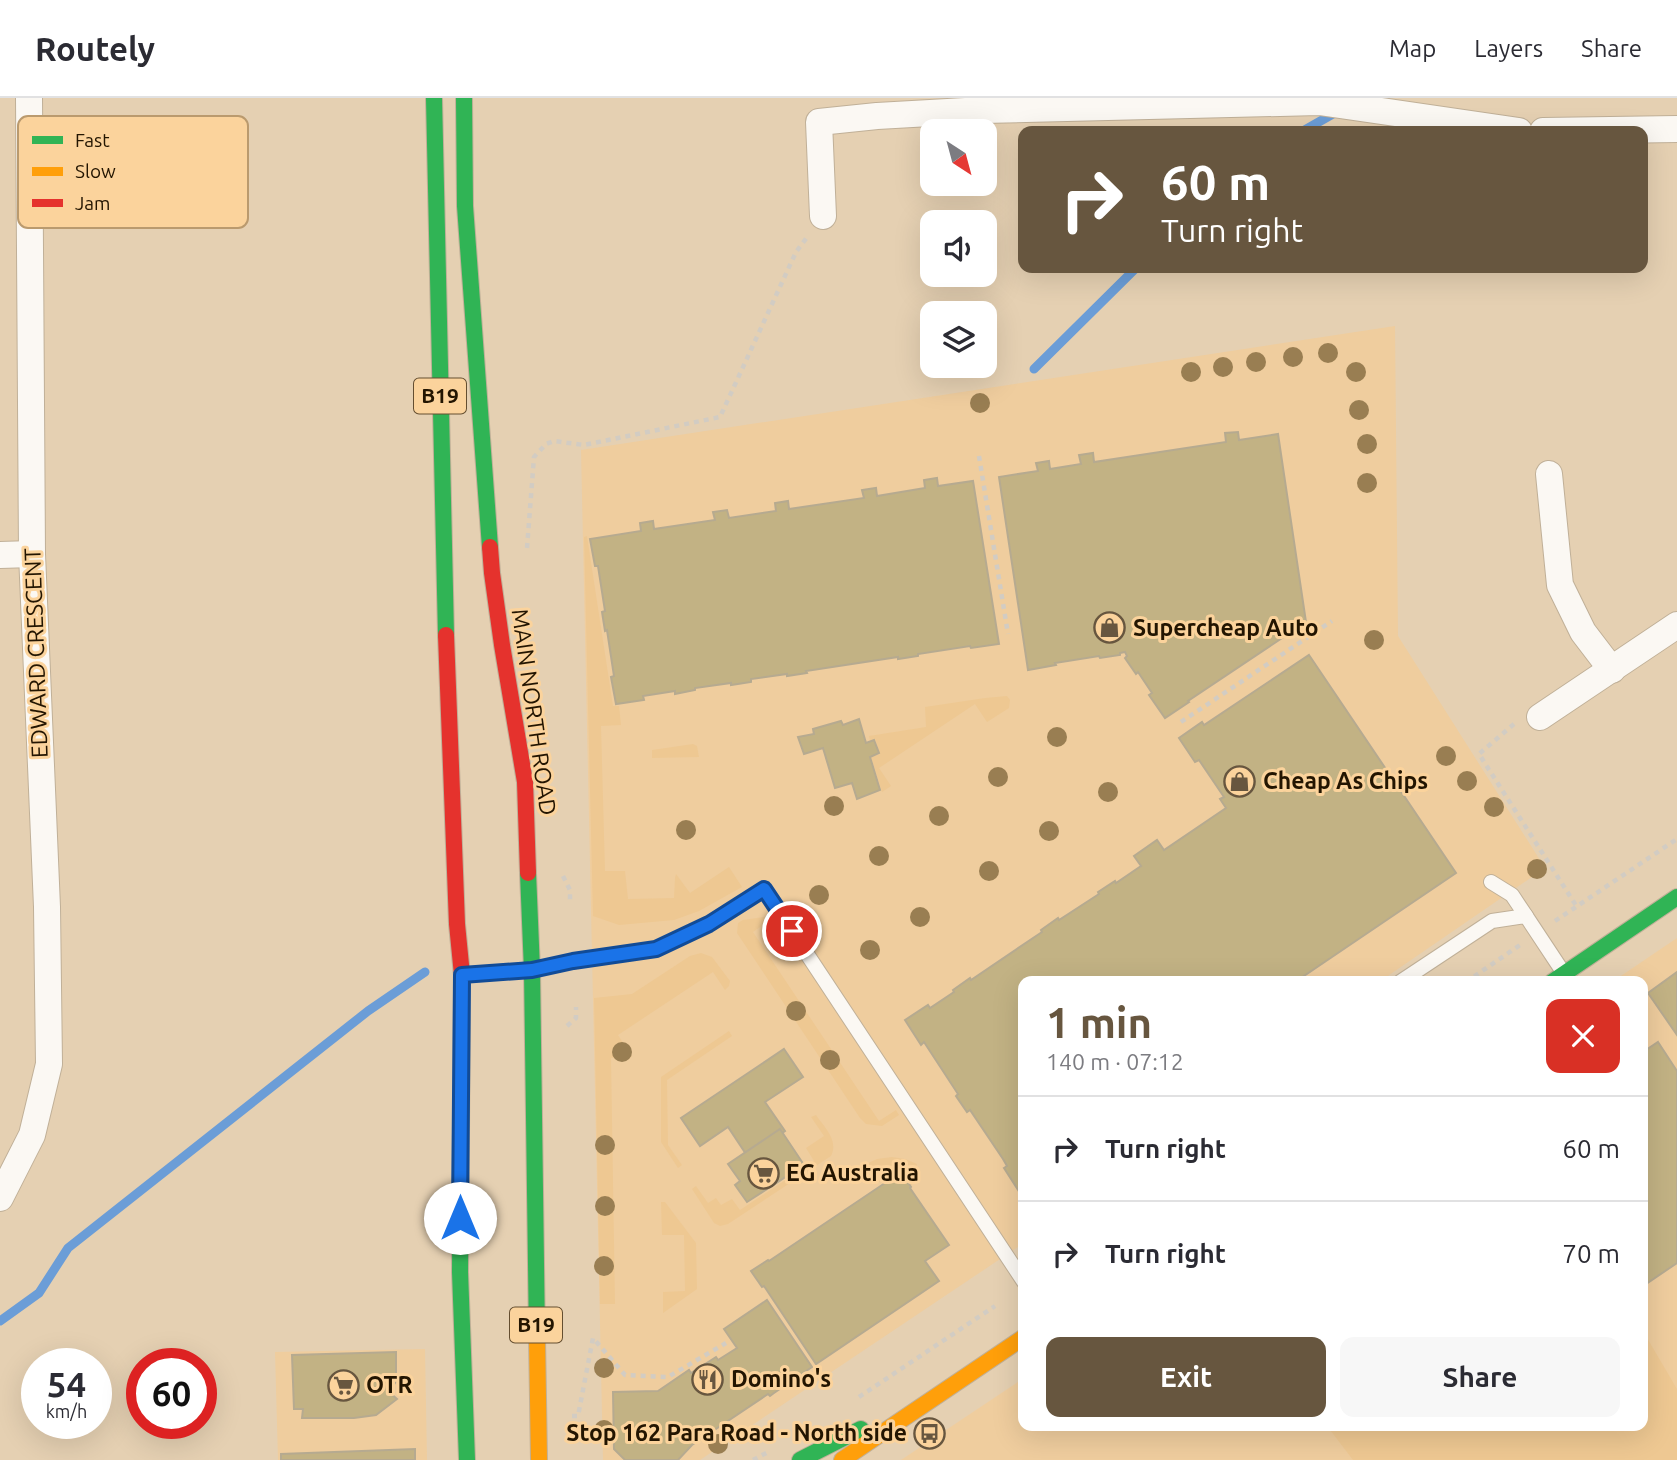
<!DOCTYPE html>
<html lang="en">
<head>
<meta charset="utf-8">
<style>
	:root { --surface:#fff; --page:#f7f7f7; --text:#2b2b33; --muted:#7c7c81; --line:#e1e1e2; --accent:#67563f }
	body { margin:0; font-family:Ubuntu,sans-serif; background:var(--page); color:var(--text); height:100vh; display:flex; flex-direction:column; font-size:26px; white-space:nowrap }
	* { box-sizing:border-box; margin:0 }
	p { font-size:23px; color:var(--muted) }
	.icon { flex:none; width:38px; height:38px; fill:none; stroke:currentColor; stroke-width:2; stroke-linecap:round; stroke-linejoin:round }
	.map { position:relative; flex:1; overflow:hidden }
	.details { position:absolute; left:1018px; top:878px; width:630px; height:455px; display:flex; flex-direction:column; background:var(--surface); border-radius:14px; box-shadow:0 7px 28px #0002 }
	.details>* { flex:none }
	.banner { position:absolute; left:1018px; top:28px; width:630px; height:147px; border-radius:14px; box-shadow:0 7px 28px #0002; background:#67563f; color:#fff; overflow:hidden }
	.needle { width:46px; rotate:144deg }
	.tools { position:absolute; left:920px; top:21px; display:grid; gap:14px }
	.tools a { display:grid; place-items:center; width:77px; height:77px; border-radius:14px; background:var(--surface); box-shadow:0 7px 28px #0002; font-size:35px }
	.speed { position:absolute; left:21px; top:1250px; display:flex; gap:14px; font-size:35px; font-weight:700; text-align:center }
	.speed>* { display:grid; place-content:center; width:91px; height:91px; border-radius:50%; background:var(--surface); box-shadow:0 7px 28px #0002; line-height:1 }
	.speed small { font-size:18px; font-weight:400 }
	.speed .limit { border:10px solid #d22; background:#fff; color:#111 }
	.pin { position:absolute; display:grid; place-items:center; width:60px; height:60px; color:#fff; margin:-30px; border:4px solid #fff; border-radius:50%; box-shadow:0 2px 7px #0007 }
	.me { position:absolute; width:77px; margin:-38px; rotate:0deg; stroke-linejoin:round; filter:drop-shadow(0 0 5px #0008) }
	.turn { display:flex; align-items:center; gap:24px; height:147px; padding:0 28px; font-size:32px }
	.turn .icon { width:91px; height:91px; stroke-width:2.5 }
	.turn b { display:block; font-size:49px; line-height:60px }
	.round { display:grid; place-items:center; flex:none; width:74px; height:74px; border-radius:14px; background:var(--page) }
	.headline { display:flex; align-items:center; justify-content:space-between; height:119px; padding:0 28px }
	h1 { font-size:42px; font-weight:600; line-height:52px; color:var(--accent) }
	.button { display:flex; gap:14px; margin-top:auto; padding:14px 28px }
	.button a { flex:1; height:80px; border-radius:14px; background:var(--accent); color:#fff; font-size:28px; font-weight:600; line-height:80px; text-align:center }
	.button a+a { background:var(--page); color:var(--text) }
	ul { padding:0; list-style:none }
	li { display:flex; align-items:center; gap:21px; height:105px; padding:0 28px; border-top:2px solid var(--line) }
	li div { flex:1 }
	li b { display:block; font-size:26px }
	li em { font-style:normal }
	header { display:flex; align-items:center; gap:42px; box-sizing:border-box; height:98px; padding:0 35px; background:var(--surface); border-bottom:2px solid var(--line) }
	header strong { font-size:33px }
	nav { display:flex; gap:38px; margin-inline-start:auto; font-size:24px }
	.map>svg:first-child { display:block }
</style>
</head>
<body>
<header>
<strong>Routely</strong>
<nav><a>Map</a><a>Layers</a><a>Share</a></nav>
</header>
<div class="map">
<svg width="1677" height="1362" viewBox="0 0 1677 1362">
	<rect width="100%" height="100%" fill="#e5d0b2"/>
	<g fill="#efcd9e">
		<polygon points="1395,228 1398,538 1545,770 1379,884 1024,884 1024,1145 700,1362 603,1362 581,352"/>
		<polygon points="1677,840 1677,1362 901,1362 1024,1280 1024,1328 1643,1328 1643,884 1612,884"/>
		<polygon points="425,1251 427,1362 278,1362 275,1254"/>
	</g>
	<g fill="#eec892">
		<polygon points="587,438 613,608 619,608 621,627 601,628 605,773 625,773 628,801 674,800 675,780 676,776 690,795 729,769 742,789 699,813 674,822 619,827 593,818 584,439"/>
		<polygon points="1007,598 1010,602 1009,610 987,624 975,606 879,670 891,688 882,694 871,659 880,656 875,641 870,643 869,638 926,629 925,609 985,600"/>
		<polygon points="693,646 697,648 699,659 652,660 652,652"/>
		<polygon points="764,819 770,822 753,834 879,1023 896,1012 899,1017 882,1028 866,1026 860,1020 737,835 738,825 743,822"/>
		<polygon points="701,855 712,859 730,883 729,888 725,892 713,874 618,937 632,959 611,960 615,1206 600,1206 594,900 632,896 690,858"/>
		<polygon points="729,933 732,938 667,982 668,1047 682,1067 678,1070 661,1044 661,979"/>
		<path d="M816 1017C824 1029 839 1042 831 1058L728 1126 720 1128 714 1125 692 1091 696 1088 708 1105 716 1100 721 1107 732 1101 740 1112 814 1063 806 1050 824 1038 811 1019Z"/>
		<polygon points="892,1059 905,1061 917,1066 912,1080 912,1088 900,1070 878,1085 866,1066 877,1061"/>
		<polygon points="661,1104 665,1104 696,1145 697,1191 663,1215 663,1194 685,1193 684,1137 662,1137"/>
		<polygon points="1643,1233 1677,1291 1677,1362 1353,1362 1327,1328 1643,1328"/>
	</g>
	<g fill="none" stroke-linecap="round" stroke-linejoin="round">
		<g stroke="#6b9dd7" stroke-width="9">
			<polyline points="1303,33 1338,13"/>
			<polyline points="1034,271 1136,170"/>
			<polyline points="0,1223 39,1195 68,1150 368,913 425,874"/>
		</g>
	</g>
	<g fill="#c2b284" stroke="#b6aa90" stroke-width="2">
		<polygon points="1238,334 1239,342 1278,336 1306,524 1188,603 1189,604 1165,620 1149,597 1152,595 1138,574 1136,576 1125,560 1127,558 1125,554 1120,555 1120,557 1100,560 1099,558 1055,565 1056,567 1028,572 999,379 1038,373 1036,365 1049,363 1050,371 1081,366 1079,357 1093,355 1094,364 1226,344 1225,335"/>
		<polygon points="937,380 938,388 973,383 999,546 971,550 970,548 918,556 918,558 898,561 898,559 806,573 807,575 787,578 787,576 751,581 751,584 731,587 731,585 695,590 695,592 675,596 675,593 643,598 644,602 616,606 611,579 614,578 607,532 605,533 602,514 605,513 598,468 595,468 590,441 641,433 640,425 653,423 654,431 715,422 713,414 727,412 729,420 776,413 775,405 788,403 789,411 864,400 862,392 876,390 877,398 925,390 924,382"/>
		<polygon points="1309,557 1456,775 1295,884 1024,884 1024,1092 1020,1095 1004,1070 1007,1068 1003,1061 970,1012 967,1014 956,998 958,996 924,944 921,947 905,922 928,907 930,910 954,894 953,892 970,880 971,882 1042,834 1041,832 1058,820 1059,822 1099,796 1098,794 1115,783 1116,785 1141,768 1134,758 1157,742 1164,752 1226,710 1220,701 1224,699 1199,662 1195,664 1179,640 1202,624 1204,627"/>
		<polygon points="859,621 866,645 874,642 879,655 870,659 880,692 857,701 852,685 835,690 823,650 804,656 798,639 814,636 813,631 841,623 843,627"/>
		<polygon points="1677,874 1677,937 1648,895"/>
		<polygon points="1658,944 1677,973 1677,1165 1643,1188 1643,954"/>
		<polygon points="784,951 803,979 765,1004 785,1033 748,1059 728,1029 700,1048 681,1020"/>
		<polygon points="780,1031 804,1067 747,1104 735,1087 740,1083 728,1066"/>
		<polygon points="900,1073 911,1089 910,1090 949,1147 925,1163 939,1183 816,1266 764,1188 762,1189 751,1173 768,1162 769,1163 885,1085 883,1084"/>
		<polygon points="767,1202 812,1269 774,1295 770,1298 768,1296 692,1347 678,1362 625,1362 614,1351 613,1294 658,1293 689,1272 691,1275 716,1259 718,1262 737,1250 724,1231"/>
		<polygon points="396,1254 396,1276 399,1279 389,1294 397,1301 376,1317 354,1320 302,1320 303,1311 294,1311 292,1257"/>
		<polygon points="415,1351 415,1362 281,1362 281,1356"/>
	</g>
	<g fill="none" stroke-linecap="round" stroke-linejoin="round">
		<defs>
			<g id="lane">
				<polyline points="1491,784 1512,797 1526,818"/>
				<polyline points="464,877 532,872 574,863 656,851 709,826 764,791 1024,1184"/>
				<polyline points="1400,884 1492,823 1526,818 1563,874"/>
			</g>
			<g id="street">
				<polyline points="1543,33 1677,31"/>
				<polyline points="823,118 819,24 877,18 983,12 1319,4 1519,33"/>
				<polyline points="1549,376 1560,487 1583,534 1612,572"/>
				<polyline points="0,457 32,456"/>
				<polyline points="1540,619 1677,527"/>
				<polyline points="0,1100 32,1037 49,966 47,809 32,456 29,0"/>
			</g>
			<g id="fast">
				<polyline points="434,0 446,537"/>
				<polyline points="464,0 465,108 490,449"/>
				<polyline points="528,775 532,872 537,1239"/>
				<polyline points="1552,884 1677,799"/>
				<polyline points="462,895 460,1174 467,1362"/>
				<polyline points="800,1362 861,1331"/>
			</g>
			<g id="slow">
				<polyline points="537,1239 539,1362"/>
				<polyline points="842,1362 1024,1239"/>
			</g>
			<g id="jam">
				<polyline points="490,449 492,475 502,547 525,684 528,775"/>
				<polyline points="446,537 457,826 462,877 462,895"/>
			</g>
		</defs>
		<use href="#lane" stroke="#c0b098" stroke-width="16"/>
		<use href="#street" stroke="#c0b098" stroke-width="28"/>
		<use href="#fast" stroke="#c0b098" stroke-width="18"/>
		<use href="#slow" stroke="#c0b098" stroke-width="18"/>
		<use href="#jam" stroke="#c0b098" stroke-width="18"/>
		<g stroke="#d2ccc3" stroke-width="4.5" stroke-dasharray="5 5" stroke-linecap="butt">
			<polyline points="979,358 1008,536"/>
			<polyline points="527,450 534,359 546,346 554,343 584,347 720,319 796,154 808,138"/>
			<polyline points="1181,624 1332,523"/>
			<polyline points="1514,626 1479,656 1577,809"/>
			<polyline points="563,778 570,792 570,802"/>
			<polyline points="1555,823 1677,741"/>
			<polyline points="1466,884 1520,847"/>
			<polyline points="567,928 576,920 576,909"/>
			<polyline points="859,1299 995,1208"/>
			<polyline points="572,1318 578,1318 593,1240 625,1277 668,1279 726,1245"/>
			<polyline points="753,1362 768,1354"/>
		</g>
		<use href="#lane" stroke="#fbf8f3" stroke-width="14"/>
		<use href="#street" stroke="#fbf8f3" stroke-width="26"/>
		<use href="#fast" stroke="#30b455" stroke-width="16"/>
		<use href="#slow" stroke="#ff9f0a" stroke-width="16"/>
		<use href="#jam" stroke="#e5322d" stroke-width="16"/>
	</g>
	<g fill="#997e52">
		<circle cx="1328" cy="255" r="10"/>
		<circle cx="1293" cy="259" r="10"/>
		<circle cx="1256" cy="264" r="10"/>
		<circle cx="1223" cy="269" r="10"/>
		<circle cx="1191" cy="274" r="10"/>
		<circle cx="1356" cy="274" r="10"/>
		<circle cx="980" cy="305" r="10"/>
		<circle cx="1359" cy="312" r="10"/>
		<circle cx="1367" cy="346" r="10"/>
		<circle cx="1367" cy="385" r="10"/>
		<circle cx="1374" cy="542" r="10"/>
		<circle cx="1057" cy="639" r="10"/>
		<circle cx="1446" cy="658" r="10"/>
		<circle cx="998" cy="679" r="10"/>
		<circle cx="1467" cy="683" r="10"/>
		<circle cx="1108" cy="694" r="10"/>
		<circle cx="834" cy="708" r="10"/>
		<circle cx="1494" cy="709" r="10"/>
		<circle cx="939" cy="718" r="10"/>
		<circle cx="686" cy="732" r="10"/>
		<circle cx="1049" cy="733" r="10"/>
		<circle cx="879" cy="758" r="10"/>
		<circle cx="1537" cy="771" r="10"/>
		<circle cx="989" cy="773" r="10"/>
		<circle cx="819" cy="797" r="10"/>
		<circle cx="920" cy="819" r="10"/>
		<circle cx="870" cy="852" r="10"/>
		<circle cx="796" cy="913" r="10"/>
		<circle cx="622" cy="954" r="10"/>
		<circle cx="830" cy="962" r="10"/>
		<circle cx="605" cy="1047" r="10"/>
		<circle cx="605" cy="1108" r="10"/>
		<circle cx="604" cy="1168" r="10"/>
		<circle cx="604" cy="1270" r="10"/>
		<circle cx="604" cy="1332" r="10"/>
		<circle cx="718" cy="1346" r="10"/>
	</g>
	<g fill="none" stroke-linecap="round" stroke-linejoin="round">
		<defs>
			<polyline id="route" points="460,1120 462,877 532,872 573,863 656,851 709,826 764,791 792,833"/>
		</defs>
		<use href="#route" stroke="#114b97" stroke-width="18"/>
		<use href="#route" stroke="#1a73e8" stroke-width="12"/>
	</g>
	<defs>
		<symbol id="shop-ring" viewBox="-11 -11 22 22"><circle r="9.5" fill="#fbd39c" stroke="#67563f" stroke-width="1.5"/><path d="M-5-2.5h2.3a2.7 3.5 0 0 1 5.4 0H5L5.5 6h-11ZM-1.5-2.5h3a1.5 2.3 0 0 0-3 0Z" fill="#67563f"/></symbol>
		<symbol id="supermarket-ring" viewBox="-11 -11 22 22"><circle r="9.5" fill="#fbd39c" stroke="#67563f" stroke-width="1.5"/><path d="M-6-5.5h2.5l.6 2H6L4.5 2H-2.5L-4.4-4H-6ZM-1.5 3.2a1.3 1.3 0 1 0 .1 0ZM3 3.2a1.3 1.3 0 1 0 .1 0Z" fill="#67563f"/></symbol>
		<symbol id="restaurant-ring" viewBox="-11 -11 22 22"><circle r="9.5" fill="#fbd39c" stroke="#67563f" stroke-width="1.5"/><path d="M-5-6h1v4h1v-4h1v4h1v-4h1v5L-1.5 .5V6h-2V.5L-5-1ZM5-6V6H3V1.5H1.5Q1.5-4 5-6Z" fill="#67563f"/></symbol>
		<symbol id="bus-ring" viewBox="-11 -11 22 22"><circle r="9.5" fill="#fbd39c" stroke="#67563f" stroke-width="1.5"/><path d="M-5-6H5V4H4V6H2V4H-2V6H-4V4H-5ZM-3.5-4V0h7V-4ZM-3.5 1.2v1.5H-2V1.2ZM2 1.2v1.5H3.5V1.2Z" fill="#67563f"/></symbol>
	</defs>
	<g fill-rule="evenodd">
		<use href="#shop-ring" x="1092" y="512" width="35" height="35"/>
		<use href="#shop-ring" x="1222" y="666" width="35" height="35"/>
		<use href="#supermarket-ring" x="746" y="1058" width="35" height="35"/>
		<use href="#restaurant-ring" x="690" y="1264" width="35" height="35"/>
		<use href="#supermarket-ring" x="326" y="1270" width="35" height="35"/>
		<use href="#bus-ring" x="912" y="1318" width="35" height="35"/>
	</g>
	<g text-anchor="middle" stroke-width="6" stroke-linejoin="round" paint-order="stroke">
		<g fill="#fbd39c" stroke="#644e30" stroke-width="2">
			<rect x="414" y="280.5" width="52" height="35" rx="5"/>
			<rect x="510" y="1209.5" width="52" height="35" rx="5"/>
		</g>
		<g font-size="21" font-weight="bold" fill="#231501">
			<text x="440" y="305">B19</text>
			<text x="536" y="1234">B19</text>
		</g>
		<g font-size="23" font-weight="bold" fill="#231501" stroke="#fbd39c" text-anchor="start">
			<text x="1133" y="538">Supercheap Auto</text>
			<text x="1263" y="691">Cheap As Chips</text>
			<text x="786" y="1083">EG Australia</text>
			<text x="731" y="1289">Domino's</text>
			<text x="366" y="1295">OTR</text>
			<text x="907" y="1343" text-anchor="end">Stop 162 Para Road - North side</text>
		</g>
		<g font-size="23" fill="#231501" stroke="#fbd39c">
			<text transform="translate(36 555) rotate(-92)" y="8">EDWARD CRESCENT</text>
			<text transform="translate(534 614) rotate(82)" y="8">MAIN NORTH ROAD</text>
		</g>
	</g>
	<rect x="18" y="18" width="230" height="112" rx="10" fill="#fbd39c" stroke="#ba9a6e" stroke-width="2"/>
	<rect x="32" y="38" width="31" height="8" fill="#30b455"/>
	<rect x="32" y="69" width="31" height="9" fill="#ff9f0a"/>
	<rect x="32" y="101" width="31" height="8" fill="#e5322d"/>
	<g font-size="19" fill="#231501">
		<text x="75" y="49">Fast</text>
		<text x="75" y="80">Slow</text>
		<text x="75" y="112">Jam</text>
	</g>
</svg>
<div class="tools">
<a><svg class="needle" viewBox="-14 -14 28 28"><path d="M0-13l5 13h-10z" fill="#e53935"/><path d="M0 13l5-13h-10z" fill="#7c7c81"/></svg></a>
<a><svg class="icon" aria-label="sound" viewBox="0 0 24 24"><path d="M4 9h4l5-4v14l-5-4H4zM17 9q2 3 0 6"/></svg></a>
<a><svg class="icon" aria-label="layers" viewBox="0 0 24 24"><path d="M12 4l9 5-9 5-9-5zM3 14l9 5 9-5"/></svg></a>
</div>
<div class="speed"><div>54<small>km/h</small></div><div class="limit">60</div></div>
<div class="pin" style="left:792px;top:833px;background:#d93025"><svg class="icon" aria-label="arrive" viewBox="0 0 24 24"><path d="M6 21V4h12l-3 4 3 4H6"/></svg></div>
<svg class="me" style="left:460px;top:1120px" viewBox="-20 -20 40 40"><circle r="19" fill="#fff"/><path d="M0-13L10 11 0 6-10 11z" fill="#1a73e8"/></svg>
<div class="banner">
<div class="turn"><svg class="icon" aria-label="right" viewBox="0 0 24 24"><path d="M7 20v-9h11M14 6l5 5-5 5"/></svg><div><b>60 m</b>Turn right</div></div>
</div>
<section class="details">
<div class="headline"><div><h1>1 min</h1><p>140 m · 07:12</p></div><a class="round" style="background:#d93025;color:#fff"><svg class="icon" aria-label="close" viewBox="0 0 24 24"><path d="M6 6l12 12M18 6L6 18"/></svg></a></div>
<ul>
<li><svg class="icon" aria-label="right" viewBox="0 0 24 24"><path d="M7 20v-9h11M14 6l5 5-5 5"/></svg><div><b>Turn right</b></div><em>60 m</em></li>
<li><svg class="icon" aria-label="right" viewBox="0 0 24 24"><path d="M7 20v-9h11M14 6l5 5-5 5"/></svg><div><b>Turn right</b></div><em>70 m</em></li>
</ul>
<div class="button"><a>Exit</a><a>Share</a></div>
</section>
</div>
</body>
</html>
